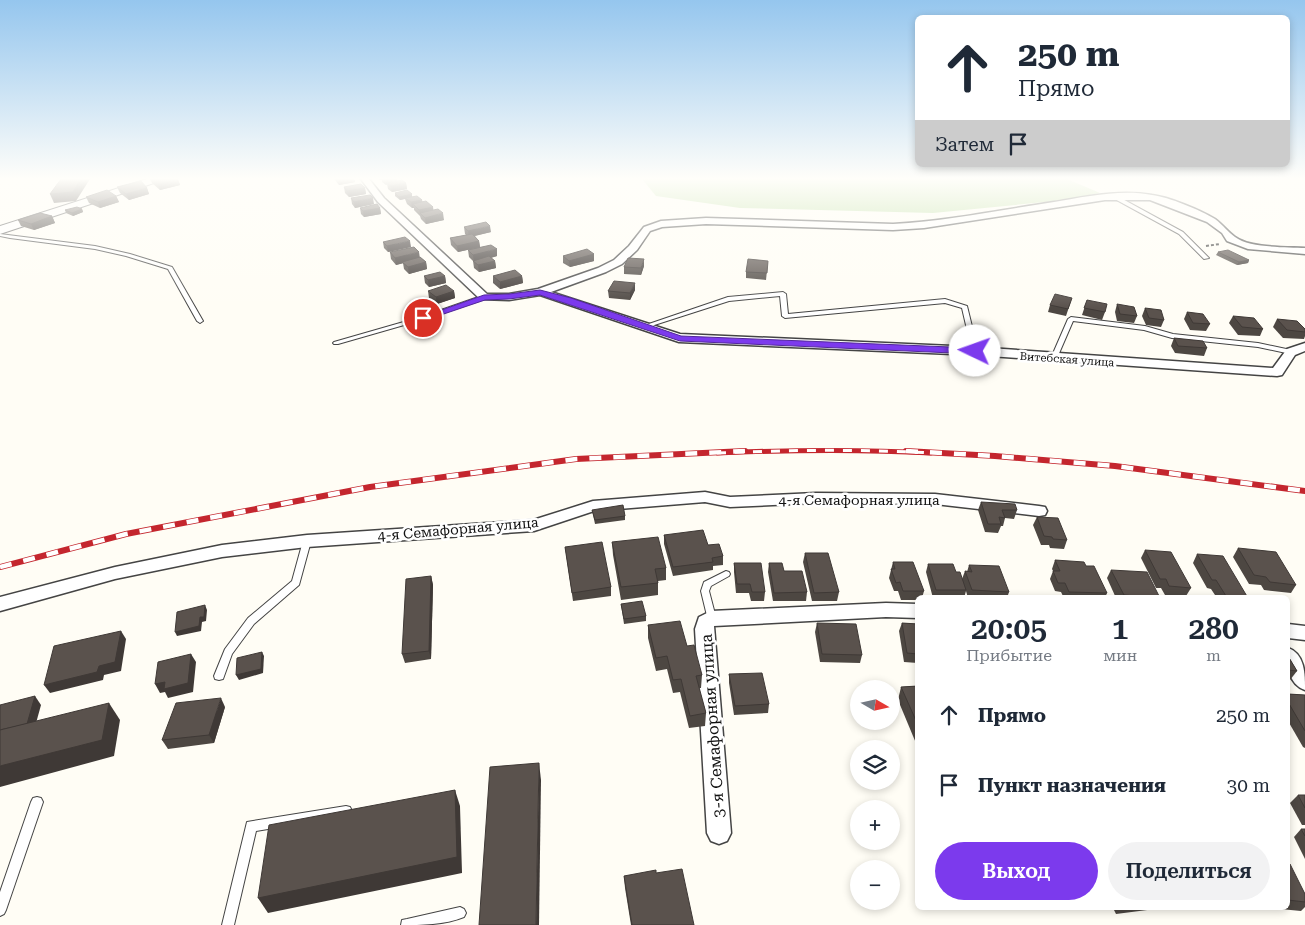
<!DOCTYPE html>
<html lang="ru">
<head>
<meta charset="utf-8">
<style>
	:root { --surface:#fff; --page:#f2f2f3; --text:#1f2937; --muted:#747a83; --accent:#7c3aed }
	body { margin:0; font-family:"Roboto Serif",serif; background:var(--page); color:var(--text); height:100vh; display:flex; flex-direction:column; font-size:19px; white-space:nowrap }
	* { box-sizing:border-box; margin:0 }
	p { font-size:16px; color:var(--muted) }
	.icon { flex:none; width:28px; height:28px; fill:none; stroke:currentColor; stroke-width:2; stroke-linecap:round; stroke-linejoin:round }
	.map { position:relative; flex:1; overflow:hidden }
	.panel { position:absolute; left:915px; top:595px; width:375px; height:315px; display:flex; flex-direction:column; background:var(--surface); border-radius:8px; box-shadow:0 2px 8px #0003 }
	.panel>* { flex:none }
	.hud { position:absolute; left:915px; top:15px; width:375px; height:152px; border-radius:8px; box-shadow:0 2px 8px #0003; background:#fff; color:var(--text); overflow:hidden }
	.needle { width:32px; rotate:99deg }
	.controls { position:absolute; left:850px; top:680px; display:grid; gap:10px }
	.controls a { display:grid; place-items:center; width:50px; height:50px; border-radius:50%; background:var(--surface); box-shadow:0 2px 8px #0003; font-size:25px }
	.pin { position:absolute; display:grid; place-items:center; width:42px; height:42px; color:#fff; margin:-21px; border:2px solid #fff; border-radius:50%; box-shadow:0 1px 5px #0007 }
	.me { position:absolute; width:55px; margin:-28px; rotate:273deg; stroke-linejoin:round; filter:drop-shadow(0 0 4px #0008) }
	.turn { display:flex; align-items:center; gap:18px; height:105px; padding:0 20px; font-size:22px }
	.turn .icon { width:65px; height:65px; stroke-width:2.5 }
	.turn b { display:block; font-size:35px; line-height:42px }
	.then { display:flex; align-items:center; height:48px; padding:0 20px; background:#0003; gap:10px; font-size:19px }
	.eta { display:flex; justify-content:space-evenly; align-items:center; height:85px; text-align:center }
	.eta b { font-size:30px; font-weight:600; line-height:35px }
	.button { display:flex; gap:10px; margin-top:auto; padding:10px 20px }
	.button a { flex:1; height:58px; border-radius:30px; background:var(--accent); color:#fff; font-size:20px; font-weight:600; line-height:58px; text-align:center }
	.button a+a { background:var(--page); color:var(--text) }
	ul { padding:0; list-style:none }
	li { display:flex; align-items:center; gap:15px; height:70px; padding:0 20px }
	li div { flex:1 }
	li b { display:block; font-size:19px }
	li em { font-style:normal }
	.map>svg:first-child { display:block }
</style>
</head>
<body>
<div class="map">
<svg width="1305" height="925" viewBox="0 0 1305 925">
	<rect width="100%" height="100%" fill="#fffdf5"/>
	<polygon fill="#b9dc9c" points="642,179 1067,179 1100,193 1065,200 933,213 740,208 656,196"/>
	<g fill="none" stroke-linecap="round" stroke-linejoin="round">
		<defs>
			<g id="service">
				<polygon points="1113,196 1117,196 1183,232 1209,258 1204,259 1179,234 1113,198"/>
				<polygon points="0,234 95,246 130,254 172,267 203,321 200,323 197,321 168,269 126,256 95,249 10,238 0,236"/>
				<polygon points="783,292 786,294 788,314 945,299 967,306 978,351 975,353 972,351 962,308 945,303 785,318 782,316 780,296 729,301 645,328 641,328 640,327 728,297"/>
				<polygon points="484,295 486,296 486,298 425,319 338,344 334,344 333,343 334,342 421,317"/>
				<polygon points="1071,317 1145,326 1173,334 1258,343 1291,350 1294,352 1291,354 1258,347 1172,338 1144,330 1073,321 1057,358 1056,359 1052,359 1051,358 1068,319"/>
				<polygon points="307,538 310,539 311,541 299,585 254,624 232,654 223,679 219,680 215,679 214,676 225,649 248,618 292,581 303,541 304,539"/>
				<polygon points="726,571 729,572 730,574 729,576 711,586 709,591 716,618 714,620 711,622 708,620 701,591 704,582"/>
				<polygon points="37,797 41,798 43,802 6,910 4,914 0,916 0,892 31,802 33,798"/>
				<polygon points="346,806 350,807 352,811 350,815 346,816 256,831 234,925 222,925 247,822"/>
				<path d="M460 907 464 909 466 913 464 917C444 925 422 925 401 925L402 920 407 919Z"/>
			</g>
			<g id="minor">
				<path d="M361 179H369L384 198 487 294H509L538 289 598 268 614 260 629 246 644 227 661 221 706 218 893 224C947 221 1001 210 1054 202 1085 197 1120 189 1152 195 1169 197 1200 210 1215 219 1223 225 1228 232 1235 237 1249 248 1286 247 1305 248V254L1248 249 1227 241 1222 233 1207 222 1150 200H1105L924 228 893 230 706 224 662 227 650 231 637 250 622 264 606 272 551 292 680 334 975 347 1273 368 1287 349 1305 343V351L1295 355 1282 375 1277 376 975 355 679 342 540 295 509 300 480 299 378 202Z"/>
				<polygon points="705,492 730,497 816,493 935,494 1039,506 1045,507 1047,511 1045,515 1039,516 935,504 816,503 730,507 705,502 594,511 534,531 307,547 222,557 115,579 0,611 0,597 115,567 222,545 307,535 533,520 593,501"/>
				<polygon points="886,603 918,604 918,618 886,617 714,626 731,833 727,841 719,844 711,841 707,833 695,629 699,617 711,611"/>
				<polygon points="1288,624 1305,626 1305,640 1288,638"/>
				<path d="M1288 648C1305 654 1305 674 1305 690 1288 684 1286 664 1288 648Z"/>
			</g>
			<polygon id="tertiary" points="147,179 161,179 160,181 0,234 0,226"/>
		</defs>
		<use href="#service" stroke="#444" stroke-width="2"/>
		<use href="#minor" stroke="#444" stroke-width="3"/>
		<use href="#tertiary" stroke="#444" stroke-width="2"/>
		<polyline stroke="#333" stroke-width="2" stroke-dasharray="3 2" stroke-linecap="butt" points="1206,246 1220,244"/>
		<use href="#service" fill="#fff" fill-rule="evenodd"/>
		<use href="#minor" fill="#fff" fill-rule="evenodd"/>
		<use href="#tertiary" fill="#fff" fill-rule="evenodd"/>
		<defs>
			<path id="rail-far1" d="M717 453C788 450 859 449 931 453"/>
			<g id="rail">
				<polyline points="906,451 995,456 1115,466 1305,491"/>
				<polyline points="0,567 126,534 370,487 576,459 745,451"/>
			</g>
		</defs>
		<use href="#rail-far1" stroke="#c4262e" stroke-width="5"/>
		<use href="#rail" stroke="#c4262e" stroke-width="6"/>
		<use href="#rail-far1" stroke="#fff" stroke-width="3" stroke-dasharray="9" stroke-linecap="butt"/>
		<use href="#rail" stroke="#fff" stroke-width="4.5" stroke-dasharray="12" stroke-linecap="butt"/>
	</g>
	<g fill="#4d4742">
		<polygon points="150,179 178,179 180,185 160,190 152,183"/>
		<polygon points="334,179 354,179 355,182 339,185 335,180"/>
		<polygon points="378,179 397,179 397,181 406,183 407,189 392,192 388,189 387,184 386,185 382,182 382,180"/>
		<polygon points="117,187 147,188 149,194 129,200 120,193"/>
		<polygon points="344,187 365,188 366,194 349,197 345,193"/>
		<polygon points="395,193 412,194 412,197 423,202 444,220 426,224 421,219 420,216 414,210 414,208 412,208 407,204 405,199 400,200 395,196"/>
		<polygon points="116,196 119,202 100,208 89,203 86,197"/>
		<polygon points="351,198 374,204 355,208 352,204"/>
		<polygon points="360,208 380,208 381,214 364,217 361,214"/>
		<polygon points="82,209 83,212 73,216 66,213 65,210"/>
		<polygon points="52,216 55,223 34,230 21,226 18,220"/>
		<polygon points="464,227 491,232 475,236 479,241 480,247 497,256 491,258 495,261 496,268 479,272 474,268 473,261 469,257 468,250 476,248 458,252 451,245 450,238 466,235 465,234"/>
		<polygon points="383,242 411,247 388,252 384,248"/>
		<polygon points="390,252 420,257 426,262 427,269 409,274 404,269 403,263 396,265 391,259"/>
		<polygon points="1218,252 1249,260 1248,263 1237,265 1216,255"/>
		<polygon points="594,254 594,261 570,267 563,263 563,256"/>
		<polygon points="768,261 766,280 746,278 746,272"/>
		<polygon points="644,266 641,275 624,274 624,267"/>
		<polygon points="424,276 445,276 446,283 429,287 425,283"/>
		<polygon points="493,276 522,276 523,283 500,289 493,283"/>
		<polygon points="635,290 630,300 609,298 608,291"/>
		<polygon points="428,291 454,291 455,298 437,304 429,298"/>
		<polygon points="1072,298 1066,316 1048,312 1050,305"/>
		<polygon points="1087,300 1105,312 1102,320 1082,315"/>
		<polygon points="1117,304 1137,316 1134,323 1117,321 1115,312"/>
		<polygon points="1145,308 1164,320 1161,327 1146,325 1142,316"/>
		<polygon points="1187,312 1210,324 1206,331 1190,330 1184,319"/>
		<polygon points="1233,316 1263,329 1260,336 1238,335 1229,323"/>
		<polygon points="1277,319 1305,329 1305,336 1304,339 1283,338 1273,327"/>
		<polygon points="1174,338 1207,348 1204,356 1175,353 1171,346"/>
		<polygon points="981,502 1017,510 1014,519 1005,518 1003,526 1001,526 998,533 985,532 978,510"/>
		<polygon points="592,510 625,516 625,520 595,524"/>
		<polygon points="1037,517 1067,540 1064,549 1050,548 1049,545 1041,545 1033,525"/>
		<polygon points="664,535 708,545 723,556 723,565 713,566 713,570 673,576 664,544"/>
		<polygon points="612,542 666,568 666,580 658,581 658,595 621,600 613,555"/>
		<polygon points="565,547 611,587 611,596 573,601"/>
		<polygon points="1238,548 1296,585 1291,593 1264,590 1261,585 1249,584 1233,557"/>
		<polygon points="1145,550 1191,588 1186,596 1165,595 1161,588 1156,588 1141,558"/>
		<polygon points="805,553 839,592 837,601 812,601 803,562"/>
		<polygon points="1197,554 1248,598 1217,598 1211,589 1207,588 1193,563"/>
		<polygon points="1055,560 1086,566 1107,593 1105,598 1064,598 1061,592 1055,591 1050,579 1053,571 1052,569"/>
		<polygon points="893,562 924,591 922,598 918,598 918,600 901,600 898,591 894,591 889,578"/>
		<polygon points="734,563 765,592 764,601 751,601 749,593 736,593 734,572"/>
		<polygon points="769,563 784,571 807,592 806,601 773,601 768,572"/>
		<polygon points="928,564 956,572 962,579 965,571 967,572 969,565 1009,592 1007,598 968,598 966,591 964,598 933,598 926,572"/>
		<polygon points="1111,570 1160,598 1116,598 1107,578"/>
		<polygon points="431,576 433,585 431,659 405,663 402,654"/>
		<polygon points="621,604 646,616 646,621 624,624"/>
		<polygon points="817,623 862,655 860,663 820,662 815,632"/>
		<polygon points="902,623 918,624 918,663 904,662 899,631"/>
		<polygon points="648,625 687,646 702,675 701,688 699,688 706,713 705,726 689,728 680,692 673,693 667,669 656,671 648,638"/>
		<polygon points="1288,656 1297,671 1290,680 1288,680"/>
		<polygon points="729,674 769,704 768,713 734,715 729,683"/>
		<polygon points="918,686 918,748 898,700 901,687"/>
		<polygon points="1288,694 1305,695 1305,748 1303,747 1288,721"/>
		<polygon points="225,707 214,743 168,749 162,740"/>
		<polygon points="1298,795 1305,795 1305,825 1302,825 1290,803"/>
		<polygon points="1301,829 1305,829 1305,859 1294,837"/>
		<polygon points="1288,864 1305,894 1305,907 1301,911 1270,908 1288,908"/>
		<polygon points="656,873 694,925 631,925 625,888 624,876"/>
		<polygon points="1113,908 1156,908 1155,909 1116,914"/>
	</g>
	<g fill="#3f3936">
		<polygon points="81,179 90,179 76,201 54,203 50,194"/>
		<polygon points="178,179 180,185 160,190 158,184"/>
		<polygon points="338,179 354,179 355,182 339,185"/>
		<polygon points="385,179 384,179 397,179 398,182 387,183 387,184 386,185"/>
		<polygon points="406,183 407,189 392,192 391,186"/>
		<polygon points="147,188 149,194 129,200 126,194"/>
		<polygon points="365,188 366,194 349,197 347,191"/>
		<polygon points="412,194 412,197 400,200 399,197"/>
		<polygon points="116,196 119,202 100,208 98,202"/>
		<polygon points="373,198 374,204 355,208 354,202"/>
		<polygon points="422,200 424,206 413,204 414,208 412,208 411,202"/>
		<polygon points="433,207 434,213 420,213 419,210"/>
		<polygon points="380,208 381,214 364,217 363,211"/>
		<polygon points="82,209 83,212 73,216 72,213"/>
		<polygon points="443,213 444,220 426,224 425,218"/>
		<polygon points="52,216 55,223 34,230 31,224"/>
		<polygon points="490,226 491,232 469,237 468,231"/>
		<polygon points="410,241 411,247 388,252 387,246"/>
		<polygon points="479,241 480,247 458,252 457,246"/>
		<polygon points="497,249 497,256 474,262 473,255"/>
		<polygon points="419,252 420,259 396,265 395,258"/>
		<polygon points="594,254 594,261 570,267 569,261"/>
		<polygon points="644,259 644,266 641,275 641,268"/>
		<polygon points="1249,260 1248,263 1237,265 1239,262"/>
		<polygon points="495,261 496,268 479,272 478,265"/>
		<polygon points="426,262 427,269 409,274 408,267"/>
		<polygon points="445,276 446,283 429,287 428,280"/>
		<polygon points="522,276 523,283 500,289 500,282"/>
		<polygon points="635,283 635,290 630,300 630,293"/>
		<polygon points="454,291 455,298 437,304 436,297"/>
		<polygon points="431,576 433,585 431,659 429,651"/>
		<polygon points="205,605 207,610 206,621 202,622 201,631 177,636 175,632 200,617"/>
		<polygon points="121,631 126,639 121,671 104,675 103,680 50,693 44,685 99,666"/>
		<polygon points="262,652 264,656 263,673 239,680 236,675"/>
		<polygon points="191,654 196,662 193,692 168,698 165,692 160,693 155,684"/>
		<polygon points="35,696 41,705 33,734 0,743"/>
		<polygon points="221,698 225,707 214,743 209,735"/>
		<polygon points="109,703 120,720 114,756 0,787 0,766"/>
		<polygon points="539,763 541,780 539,925 536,925"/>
		<polygon points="455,790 460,806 462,873 268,913 258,898"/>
	</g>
	<g fill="#5a524d" stroke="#3f3936">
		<polygon points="61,179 81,179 73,192 50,194"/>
		<polygon points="151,179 178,179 158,184"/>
		<polygon points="402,180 406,183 391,186 387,183"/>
		<polygon points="141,181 147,188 126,194 117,187"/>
		<polygon points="361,184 365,188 347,191 344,187"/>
		<polygon points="107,190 116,196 98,202 86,197"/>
		<polygon points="407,190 412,194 399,197 395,193"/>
		<polygon points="370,195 373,198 354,202 351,198"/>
		<polygon points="417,196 422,200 411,202 405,198"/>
		<polygon points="426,201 433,207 419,210 413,204"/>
		<polygon points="377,204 380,208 363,211 360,208"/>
		<polygon points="77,207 82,209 72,213 65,210"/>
		<polygon points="438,209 443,213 425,218 420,213"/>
		<polygon points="40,213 52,216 31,224 18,220"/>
		<polygon points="486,222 490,226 468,231 464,227"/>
		<polygon points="472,234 479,241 457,246 450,238"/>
		<polygon points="405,237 410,241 387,246 383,242"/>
		<polygon points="491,245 497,249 473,255 468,250"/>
		<polygon points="414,247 419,252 395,258 390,252"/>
		<polygon points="587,249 594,254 569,261 563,256"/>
		<polygon points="1228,250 1249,260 1239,262 1218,252"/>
		<polygon points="489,256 495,261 478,265 473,261"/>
		<polygon points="420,257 426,262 408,267 402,262"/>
		<polygon points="628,258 644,259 641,268 624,267"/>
		<polygon points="748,259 768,261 767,273 746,272"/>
		<polygon points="515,270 522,276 500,282 493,276"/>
		<polygon points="440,272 445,276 428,280 424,276"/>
		<polygon points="614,281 635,283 630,293 608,291"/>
		<polygon points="446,285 454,291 436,297 428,291"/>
		<polygon points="1055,294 1072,298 1068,309 1050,305"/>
		<polygon points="1087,300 1107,304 1105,312 1084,308"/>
		<polygon points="1117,304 1134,307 1137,316 1120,314"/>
		<polygon points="1145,308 1161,310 1164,320 1149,318"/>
		<polygon points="1187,312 1203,314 1210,324 1193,323"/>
		<polygon points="1233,316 1254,318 1263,329 1242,327"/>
		<polygon points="1277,319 1297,321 1305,329 1305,332 1287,330"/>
		<polygon points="1174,338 1203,341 1207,348 1178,346"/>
		<polygon points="981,502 1015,504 1017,510 1002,510 1005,518 999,517 1001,524 988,524"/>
		<polygon points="623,505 625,516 595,520 592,510"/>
		<polygon points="1037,517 1058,518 1067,540 1053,539 1052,537 1044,536"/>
		<polygon points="703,530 708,545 719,544 723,556 712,558 713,562 673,567 664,535"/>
		<polygon points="658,537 666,568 655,569 658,583 621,587 612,542"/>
		<polygon points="602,542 611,587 572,593 565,547"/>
		<polygon points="1238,548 1276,552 1296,585 1270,582 1266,577 1254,575"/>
		<polygon points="1145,550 1171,552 1191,588 1169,586 1166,579 1160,579"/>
		<polygon points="805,553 828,553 839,592 814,593"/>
		<polygon points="1197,554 1223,556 1248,598 1226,596 1216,580 1212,580"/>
		<polygon points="1055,560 1084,562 1086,566 1094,566 1107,593 1069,592 1065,583 1058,583 1053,571 1060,571"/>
		<polygon points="893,562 913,562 924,591 903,591 900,582 896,583 891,569 895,569"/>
		<polygon points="734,563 761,563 765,592 752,592 750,584 737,584"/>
		<polygon points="769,563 782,563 784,571 802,571 807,592 774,593"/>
		<polygon points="928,564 953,564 956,572 960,572 966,590 936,590"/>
		<polygon points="969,565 999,566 1009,592 972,590 965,571 972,572"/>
		<polygon points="1111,570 1147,572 1160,598 1124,595"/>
		<polygon points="431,576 429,651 402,654 406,579"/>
		<polygon points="642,601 646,616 624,619 621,604"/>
		<polygon points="205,605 204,617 200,617 199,626 175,632 177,612"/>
		<polygon points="680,621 687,646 694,645 702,675 696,676 706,713 690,716 681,679 673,680 667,656 656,658 648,625"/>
		<polygon points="817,623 856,624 862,655 822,654"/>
		<polygon points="902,623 918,624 918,654 907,653"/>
		<polygon points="121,631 115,662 99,666 97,672 44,685 54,646"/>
		<polygon points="262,652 261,669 236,675 237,658"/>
		<polygon points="191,654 188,683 164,689 165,682 155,684 158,662"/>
		<polygon points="1288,656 1297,671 1288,670"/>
		<polygon points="762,673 769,704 735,706 729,674"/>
		<polygon points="918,686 918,725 901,687"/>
		<polygon points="1288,694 1305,695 1305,731 1288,702"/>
		<polygon points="35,696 27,724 0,730 0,705"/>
		<polygon points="221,698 209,735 162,740 176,703"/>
		<polygon points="109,703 102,740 0,766 0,730"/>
		<polygon points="539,763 536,925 479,925 490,767"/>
		<polygon points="455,790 457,857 258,898 269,825"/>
		<polygon points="1298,795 1305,795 1305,808"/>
		<polygon points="1301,829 1305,829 1305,836"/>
		<polygon points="1288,864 1290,864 1305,894 1305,902 1288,900"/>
		<polygon points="682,869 694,925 632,925 624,876 656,870 656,873"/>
	</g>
	<linearGradient id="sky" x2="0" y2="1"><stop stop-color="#95c6ee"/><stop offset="0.58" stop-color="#fffefa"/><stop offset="1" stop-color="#fffefa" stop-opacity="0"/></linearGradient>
	<rect width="1305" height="308" fill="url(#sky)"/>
	<polygon fill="#7c3aed" stroke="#51269a" points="540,290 571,298 681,336 975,348 980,351 975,354 680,341 540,295 509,299 485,300 426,320 420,320 419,318 484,295 509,294"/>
	<g text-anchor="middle" stroke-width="5" stroke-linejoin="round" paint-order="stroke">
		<g font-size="11" fill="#111" stroke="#fff">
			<text transform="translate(1067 359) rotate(4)" y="4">Витебская улица</text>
		</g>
		<g font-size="14" fill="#111" stroke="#fff">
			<text x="859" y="505">4-я Семафорная улица</text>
			<text transform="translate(458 529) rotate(-5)" y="5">4-я Семафорная улица</text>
		</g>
		<g font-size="16" fill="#111" stroke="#fff">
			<text transform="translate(712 726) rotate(-94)" y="6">3-я Семафорная улица</text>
		</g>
	</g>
</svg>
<div class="controls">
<a><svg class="needle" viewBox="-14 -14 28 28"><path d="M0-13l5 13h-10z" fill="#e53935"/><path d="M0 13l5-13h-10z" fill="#747a83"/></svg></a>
<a><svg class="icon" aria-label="layers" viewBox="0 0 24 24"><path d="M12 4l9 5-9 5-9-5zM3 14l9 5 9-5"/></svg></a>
<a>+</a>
<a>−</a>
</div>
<div class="pin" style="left:423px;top:318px;background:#d93025"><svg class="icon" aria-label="arrive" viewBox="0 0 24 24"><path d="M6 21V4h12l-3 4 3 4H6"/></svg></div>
<svg class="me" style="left:975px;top:351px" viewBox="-20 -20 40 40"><circle r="19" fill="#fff"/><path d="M0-13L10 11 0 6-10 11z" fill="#7c3aed"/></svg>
<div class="hud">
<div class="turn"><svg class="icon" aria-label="ahead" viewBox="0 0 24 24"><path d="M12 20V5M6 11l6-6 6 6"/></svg><div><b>250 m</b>Прямо</div></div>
<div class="then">Затем<svg class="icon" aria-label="arrive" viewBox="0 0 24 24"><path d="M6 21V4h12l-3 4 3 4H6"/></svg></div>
</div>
<section class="panel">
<div class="eta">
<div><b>20:05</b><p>Прибытие</p></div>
<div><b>1</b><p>мин</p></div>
<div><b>280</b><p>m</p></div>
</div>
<ul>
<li><svg class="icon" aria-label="ahead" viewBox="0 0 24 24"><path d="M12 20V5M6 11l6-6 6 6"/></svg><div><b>Прямо</b></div><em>250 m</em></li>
<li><svg class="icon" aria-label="arrive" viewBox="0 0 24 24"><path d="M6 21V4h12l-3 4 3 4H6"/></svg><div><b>Пункт назначения</b></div><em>30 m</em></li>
</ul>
<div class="button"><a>Выход</a><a>Поделиться</a></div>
</section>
</div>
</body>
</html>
